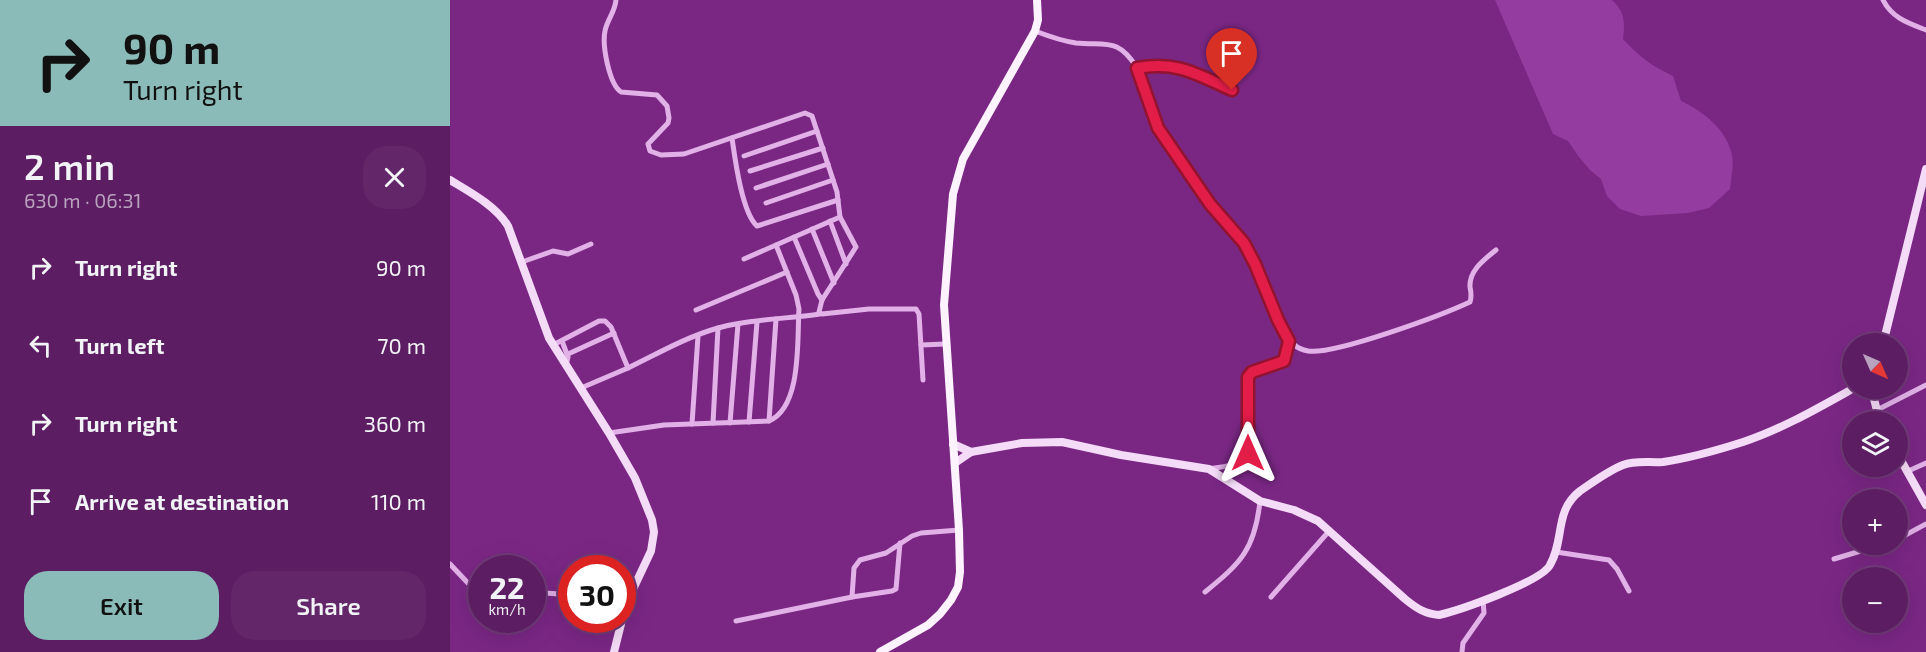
<!DOCTYPE html>
<html lang="en">
<head>
<meta charset="utf-8">
<style>
	:root { --surface:#5c1d63; --page:#622669; --text:#f1f3f6; --muted:#b8a2be; --line:#713b78; --accent:#8bbbb9 }
	body { margin:0; font-family:"Exo 2",sans-serif; background:var(--page); color:var(--text); height:100vh; display:flex; flex-direction:column; font-size:22px; white-space:nowrap }
	* { box-sizing:border-box; margin:0 }
	p { font-size:20px; color:var(--muted) }
	.icon { flex:none; width:33px; height:33px; fill:none; stroke:currentColor; stroke-width:2; stroke-linecap:round; stroke-linejoin:round }
	.map { position:relative; flex:1; overflow:hidden }
	.panel { display:flex; flex-direction:column; background:var(--surface); width:450px }
	.panel>* { flex:none }
	.top-card { background:#8bbbb9; color:#111; overflow:hidden }
	.needle { width:39px; rotate:135deg }
	.buttons { position:absolute; left:1392px; top:333px; display:grid; gap:12px }
	.buttons a { display:grid; place-items:center; width:66px; height:66px; border-radius:50%; background:var(--surface); box-shadow:0 6px 24px #0002,0 0 0 2px var(--line); font-size:30px }
	.speed { position:absolute; left:18px; top:555px; display:flex; gap:12px; font-size:30px; font-weight:700; text-align:center }
	.speed>* { display:grid; place-content:center; width:78px; height:78px; border-radius:50%; background:var(--surface); box-shadow:0 6px 24px #0002,0 0 0 2px var(--line); line-height:1 }
	.speed small { font-size:15px; font-weight:400 }
	.speed .limit { border:9px solid #d22; background:#fff; color:#111 }
	.pin { position:absolute; display:grid; place-items:center; width:51px; height:51px; color:#fff; margin:-62px -26px; border-radius:50% 50% 50% 0; rotate:-45deg; box-shadow:0 0 6px #0007 }
	.pin .icon { rotate:45deg }
	.me { position:absolute; width:66px; margin:-33px; rotate:0deg; stroke-linejoin:round; filter:drop-shadow(0 0 4px #0008) }
	.turn { display:flex; align-items:center; gap:21px; height:126px; padding:0 24px; font-size:27px }
	.turn .icon { width:78px; height:78px; stroke-width:2.5 }
	.turn b { display:block; font-size:42px; line-height:51px }
	.round { display:grid; place-items:center; flex:none; width:63px; height:63px; border-radius:24px; background:var(--page) }
	.summary { display:flex; align-items:center; justify-content:space-between; height:102px; padding:0 24px }
	h1 { font-size:36px; font-weight:600; line-height:45px }
	.cta { display:flex; gap:12px; margin-top:auto; padding:12px 24px }
	.cta a { flex:1; height:69px; border-radius:24px; background:var(--accent); color:#111; font-size:24px; font-weight:600; line-height:69px; text-align:center }
	.cta a+a { background:var(--page); color:var(--text) }
	ul { padding:0; list-style:none }
	li { display:flex; align-items:center; gap:18px; height:78px; padding:0 24px }
	li div { flex:1 }
	li b { display:block; font-size:22px }
	li em { font-style:normal }
	main { display:flex; flex:1; min-height:0 }
	.map>svg:first-child { display:block }
</style>
</head>
<body>
<main>
<section class="panel">
<div class="top-card">
<div class="turn"><svg class="icon" aria-label="right" viewBox="0 0 24 24"><path d="M7 20v-9h11M14 6l5 5-5 5"/></svg><div><b>90 m</b>Turn right</div></div>
</div>
<div class="summary"><div><h1>2 min</h1><p>630 m · 06:31</p></div><a class="round"><svg class="icon" aria-label="close" viewBox="0 0 24 24"><path d="M6 6l12 12M18 6L6 18"/></svg></a></div>
<ul>
<li><svg class="icon" aria-label="right" viewBox="0 0 24 24"><path d="M7 20v-9h11M14 6l5 5-5 5"/></svg><div><b>Turn right</b></div><em>90 m</em></li>
<li><svg class="icon" aria-label="left" viewBox="0 0 24 24"><path d="M17 20v-9H6M10 6l-5 5 5 5"/></svg><div><b>Turn left</b></div><em>70 m</em></li>
<li><svg class="icon" aria-label="right" viewBox="0 0 24 24"><path d="M7 20v-9h11M14 6l5 5-5 5"/></svg><div><b>Turn right</b></div><em>360 m</em></li>
<li><svg class="icon" aria-label="arrive" viewBox="0 0 24 24"><path d="M6 21V4h12l-3 4 3 4H6"/></svg><div><b>Arrive at destination</b></div><em>110 m</em></li>
</ul>
<div class="cta"><a>Exit</a><a>Share</a></div>
</section>
<div class="map">
<svg width="1476" height="652" viewBox="0 0 1476 652">
	<rect width="100%" height="100%" fill="#7a2784"/>
	<path fill="#953ca1" d="M1045 0H1162C1175 12 1175 23 1173 39 1188 56 1202 66 1223 76L1231 101C1253 111 1277 130 1282 155 1284 165 1281 179 1280 189L1259 208 1238 213 1191 216 1170 209 1157 196 1151 179 1140 170 1129 157 1118 141 1103 134Z"/>
	<g fill="none" stroke-linecap="round" stroke-linejoin="round">
		<g stroke="#e1b1e7" stroke-width="5">
			<path d="M166 0C165 12 157 20 155 31 152 45 159 84 171 92L207 95 217 106 219 118 218 123 198 144 200 151 211 155 234 154 355 113 362 116 387 192 390 217 406 247 372 300 369 312 372 314 419 309H466L469 314 473 380"/>
			<path d="M1433 0C1442 18 1458 23 1476 30"/>
			<path d="M585 31C598 36 612 41 626 43 656 46 668 37 687 68L708 128 760 204 794 243 805 264 834 332C840 342 846 349 858 351 885 355 992 315 1020 302 1022 296 1021 293 1020 287 1019 270 1035 259 1046 250"/>
			<path d="M687 68C728 61 747 74 782 90"/>
			<path d="M282 138C285 159 292 213 307 226L388 200"/>
			<polyline points="294,156 367,131"/>
			<polyline points="300,171 373,148"/>
			<polyline points="306,188 378,164"/>
			<polyline points="316,203 383,180"/>
			<polyline points="380,221 396,264"/>
			<polyline points="362,229 384,283"/>
			<polyline points="344,237 368,294 372,300"/>
			<polyline points="294,259 390,217"/>
			<polyline points="72,262 103,251 118,254 141,244"/>
			<polyline points="246,310 337,272"/>
			<polyline points="112,341 118,357 116,366"/>
			<polyline points="103,345 149,321 155,321 161,327 178,368 131,388"/>
			<polyline points="471,345 495,344"/>
			<polyline points="118,354 164,333"/>
			<path d="M178 368C207 354 236 337 268 328 299 319 337 319 370 314"/>
			<polyline points="1427,410 1476,385"/>
			<polyline points="319,421 326,319"/>
			<polyline points="299,422 307,322"/>
			<polyline points="263,423 268,328"/>
			<polyline points="280,423 288,324"/>
			<polyline points="242,424 248,336"/>
			<path d="M159 433 214 425 319 421C352 407 347 340 349 309L346 295 326 245"/>
			<path d="M759 469C774 466 790 467 798 453V377L802 372 834 361 839 341"/>
			<polyline points="1456,472 1476,463"/>
			<polyline points="1448,539 1476,524"/>
			<polyline points="1106,552 1159,560 1167,569 1179,591"/>
			<polyline points="1384,559 1434,544"/>
			<polyline points="0,564 32,598"/>
			<polyline points="82,592 122,595"/>
			<path d="M755 592C791 563 805 549 810 501"/>
			<polyline points="402,597 442,591 446,589 450,543"/>
			<polyline points="821,597 880,530"/>
			<polyline points="286,621 402,597 404,568 410,560 436,553 462,536 471,533 509,530"/>
			<polyline points="1012,652 1013,643 1034,613 1033,600"/>
		</g>
		<g stroke="#f4dbf7" stroke-width="8">
			<path d="M0 180C20 192 46 206 58 226L99 338 159 433 185 478 202 520 204 532 201 551 177 602 172 619"/>
			<polyline points="1433,344 1476,169"/>
			<polyline points="1424,388 1424,399 1430,422"/>
			<polyline points="503,444 521,452"/>
			<polyline points="1448,455 1476,505"/>
			<path d="M505 463 521 452 572 443 612 442 671 455 759 469 810 501 844 510 868 521 955 599C966 608 975 614 989 615 1010 610 1091 582 1100 565 1115 539 1104 511 1130 491 1143 482 1158 471 1173 465 1186 460 1200 463 1213 462 1240 458 1268 450 1293 442 1332 429 1368 408 1404 388"/>
			<polyline points="164,652 172,620"/>
		</g>
		<polyline stroke="#fdf3fe" stroke-width="8" points="430,652 478,625 490,614 501,600 508,587 510,572 509,530 494,305 503,194 513,159 585,31 588,20 587,0"/>
	</g>
	<g fill="none" stroke-linecap="round" stroke-linejoin="round">
		<defs>
			<path id="route" d="M782 90C746 74 728 61 687 68L708 128 760 204 794 243 805 264 828 320 839 341 834 361 802 372 798 377V453"/>
		</defs>
		<use href="#route" stroke="#92132f" stroke-width="15"/>
		<use href="#route" stroke="#e11d48" stroke-width="10"/>
	</g>
</svg>
<div class="buttons">
<a><svg class="needle" viewBox="-14 -14 28 28"><path d="M0-13l5 13h-10z" fill="#e53935"/><path d="M0 13l5-13h-10z" fill="#b8a2be"/></svg></a>
<a><svg class="icon" aria-label="layers" viewBox="0 0 24 24"><path d="M12 4l9 5-9 5-9-5zM3 14l9 5 9-5"/></svg></a>
<a>+</a>
<a>−</a>
</div>
<div class="speed"><div>22<small>km/h</small></div><div class="limit">30</div></div>
<div class="pin" style="left:782px;top:90px;background:#d93025"><svg class="icon" aria-label="arrive" viewBox="0 0 24 24"><path d="M6 21V4h12l-3 4 3 4H6"/></svg></div>
<svg class="me" style="left:798px;top:453px" viewBox="-20 -20 40 40"><path d="M0-17L14 15 0 8-14 15z" fill="#e11d48" stroke="#fff" stroke-width="4"/></svg>
</div>
</main>
</body>
</html>
